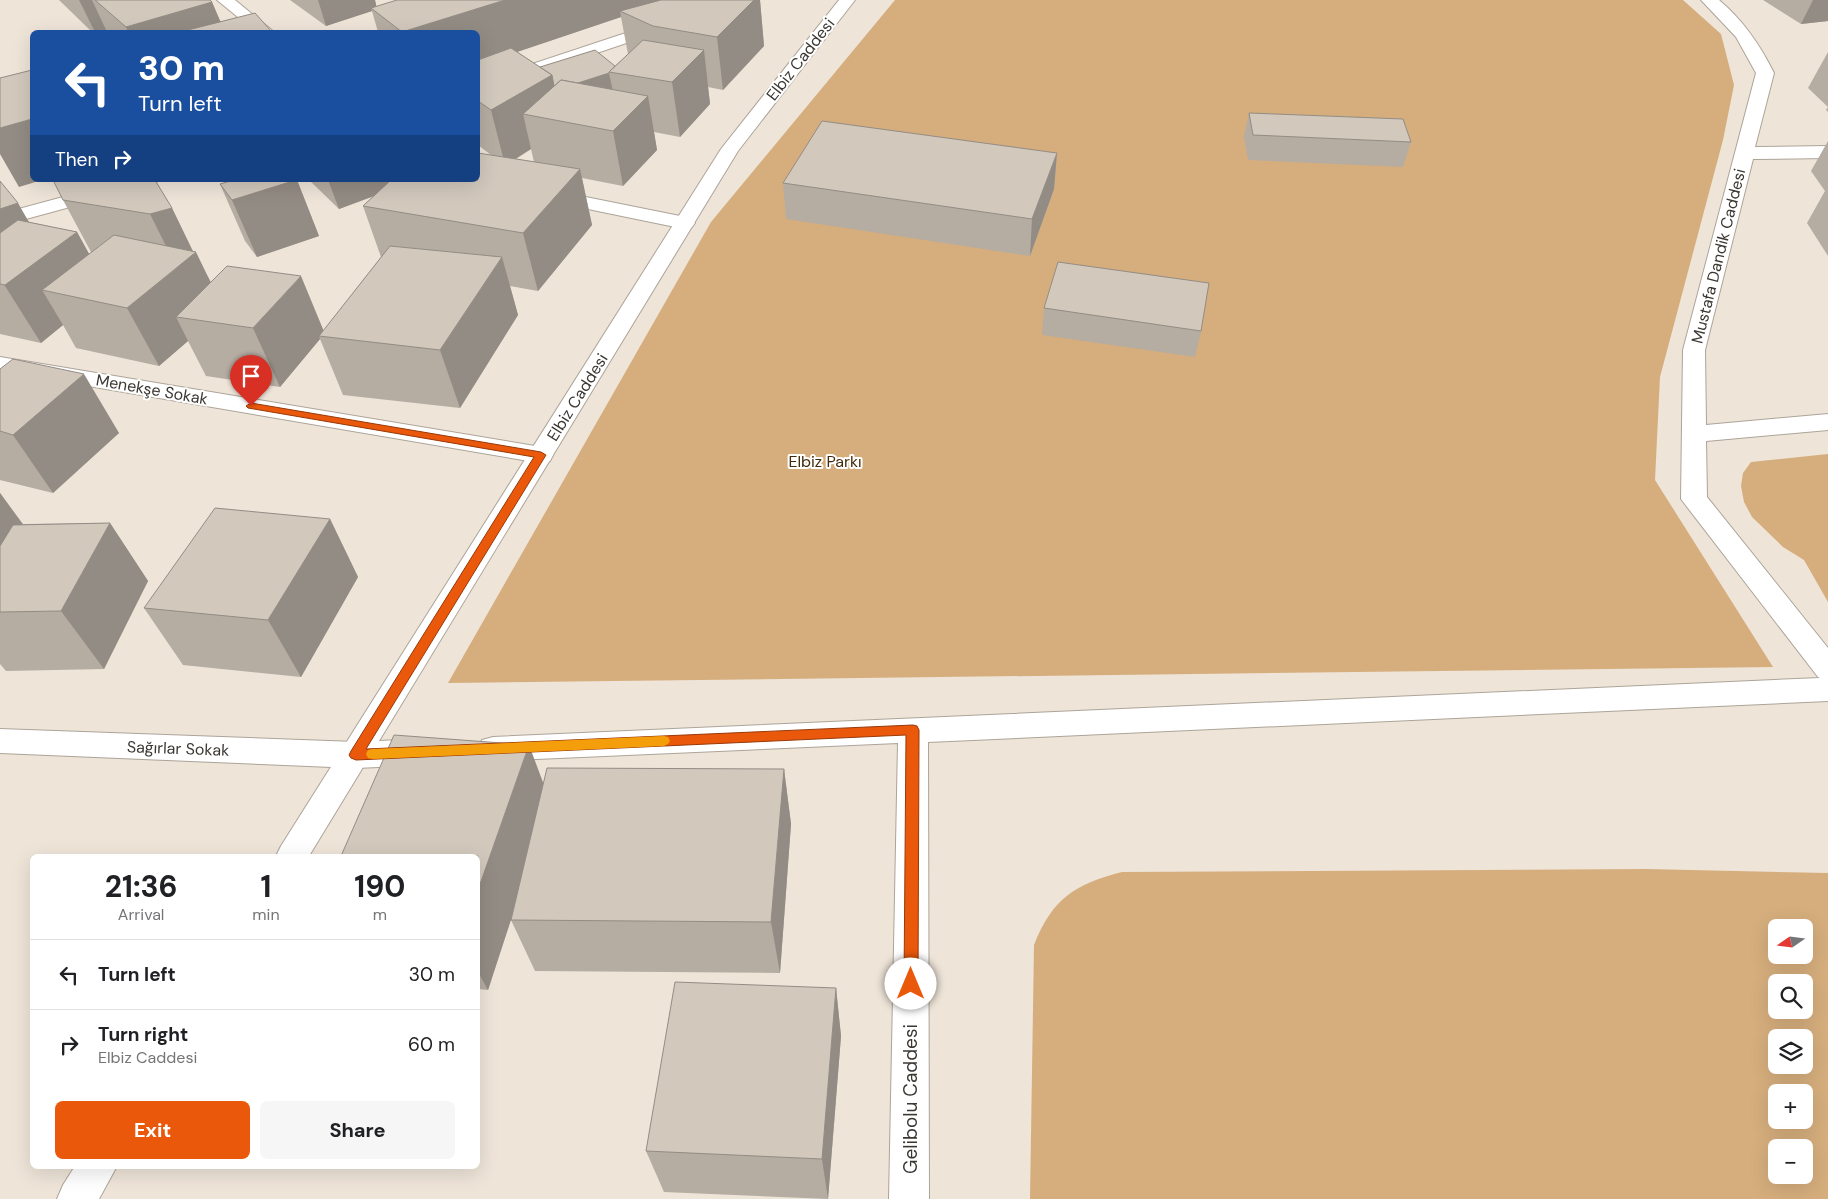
<!DOCTYPE html>
<html lang="en">
<head>
<meta charset="utf-8">
<style>
	:root { --surface:#fff; --page:#f6f6f6; --text:#202124; --muted:#757577; --line:#e0e0e0; --accent:#ea580c }
	body { margin:0; font-family:"DM Sans",sans-serif; background:var(--page); color:var(--text); height:100vh; display:flex; flex-direction:column; font-size:19px; white-space:nowrap }
	* { box-sizing:border-box; margin:0 }
	p { font-size:16px; color:var(--muted) }
	.icon { flex:none; width:28px; height:28px; fill:none; stroke:currentColor; stroke-width:2; stroke-linecap:round; stroke-linejoin:round }
	.map { position:relative; flex:1; overflow:hidden }
	.sheet { position:absolute; left:30px; top:854px; width:450px; height:315px; display:flex; flex-direction:column; background:var(--surface); border-radius:8px; box-shadow:0 5px 20px #0002 }
	.sheet>* { flex:none }
	.guide { position:absolute; left:30px; top:30px; width:450px; height:152px; border-radius:8px; box-shadow:0 5px 20px #0002; background:#1a4fa0; color:#fff; overflow:hidden }
	.needle { width:32px; rotate:256deg }
	.buttons { position:absolute; left:1768px; top:919px; display:grid; gap:10px }
	.buttons a { display:grid; place-items:center; width:45px; height:45px; border-radius:8px; background:var(--surface); box-shadow:0 5px 20px #0002; font-size:25px }
	.pin { position:absolute; display:grid; place-items:center; width:42px; height:42px; color:#fff; margin:-51px -21px; border-radius:50% 50% 50% 0; rotate:-45deg; box-shadow:0 0 5px #0007 }
	.pin .icon { rotate:45deg }
	.me { position:absolute; width:55px; margin:-28px; rotate:0deg; stroke-linejoin:round; filter:drop-shadow(0 0 4px #0008) }
	.turn { display:flex; align-items:center; gap:18px; height:105px; padding:0 25px; font-size:22px }
	.turn .icon { width:65px; height:65px; stroke-width:2.5 }
	.turn b { display:block; font-size:35px; line-height:42px }
	.then { display:flex; align-items:center; height:48px; padding:0 25px; background:#0003; gap:10px; font-size:19px }
	.eta { display:flex; justify-content:space-evenly; align-items:center; height:85px; text-align:center }
	.eta b { font-size:30px; font-weight:700; line-height:35px }
	.button { display:flex; gap:10px; margin-top:auto; padding:10px 25px }
	.button a { flex:1; height:58px; border-radius:8px; background:var(--accent); color:#fff; font-size:20px; font-weight:700; line-height:58px; text-align:center }
	.button a+a { background:var(--page); color:var(--text) }
	ul { padding:0; list-style:none }
	li { display:flex; align-items:center; gap:15px; height:70px; padding:0 25px; border-top:1px solid var(--line) }
	li div { flex:1 }
	li b { display:block; font-size:19px }
	li em { font-style:normal }
	.map>svg:first-child { display:block }
</style>
</head>
<body>
<div class="map">
<svg width="1828" height="1199" viewBox="0 0 1828 1199">
	<rect width="100%" height="100%" fill="#eee4d8"/>
	<g fill="#d6ae7d" fill-rule="evenodd">
		<polygon points="895,0 1683,0 1721,34 1734,85 1723,140 1660,377 1655,480 1773,667 448,683 711,222"/>
		<polygon points="1828,454 1828,602 1804,560 1783,547 1752,517 1744,502 1741,486 1743,473 1751,462"/>
		<path d="M1646 869 1828 873V1199H1030L1034 945C1052 899 1075 884 1122 872ZM1776 928H1804V955H1776ZM1804 982V1010H1776V982ZM1776 1038H1804V1065H1776ZM1804 1092V1120H1776V1092ZM1776 1148H1804V1175H1776Z"/>
	</g>
	<g fill="none" stroke-linecap="round" stroke-linejoin="round">
		<defs>
			<g id="minor">
				<polygon points="217,0 235,0 274,32 256,32"/>
				<path d="M1701 0H1719C1743 20 1760 45 1774 73L1755 147 1828 146V158L1753 159 1705 350 1706 425 1828 414V430L1706 441 1707 497 1828 648V701L928 742 929 1199H889L898 743 493 761 482 758 478 749 482 740 493 737 1820 678 1818 677 1681 499 1683 350 1756 73 1736 37Z"/>
				<polygon points="659,22 665,24 667,27 665,30 478,93 478,82"/>
				<polygon points="126,180 158,180 155,184 0,226 0,214"/>
				<polygon points="551,190 685,217 692,219 695,223 692,227 685,229 544,200 541,196 544,192"/>
				<polygon points="0,357 541,447 550,449 553,455 550,461 541,463 0,371"/>
				<polygon points="0,729 356,742 423,739 434,743 438,752 434,761 423,765 356,768 0,753"/>
			</g>
			<g id="tertiary">
				<polygon points="839,0 855,0 738,151 309,856 276,856 281,846 721,149"/>
				<polygon points="75,1166 117,1166 99,1199 57,1199 63,1185"/>
			</g>
		</defs>
		<use href="#minor" stroke="#ada499" stroke-width="2"/>
		<use href="#tertiary" stroke="#ada499" stroke-width="2"/>
		<use href="#minor" fill="#fff" fill-rule="evenodd"/>
		<use href="#tertiary" fill="#fff" fill-rule="evenodd"/>
	</g>
	<g fill="#b5aca2" fill-rule="evenodd">
		<polygon points="59,0 210,0 212,2 220,22 272,32 92,32"/>
		<path d="M290 0H375L376 6 760 0 764 46 723 90 708 87 710 104 680 137 654 132 657 150 623 186 582 178 592 225 538 291 510 286 518 315 460 408 343 395 320 339 280 387 206 376 188 341 159 366 76 348 63 325 41 343 0 334V181L29 222 77 232 89 254 91 252 63 200 172 208 193 251 211 282 324 331 381 257 363 206 374 196 339 209 309 180H478L491 155 478 145V32H378L372 11 326 26ZM621 17 628 54 615 66 540 67 517 52ZM531 149 534 162 516 159Z"/>
		<polygon points="1763,0 1828,0 1828,21 1801,24"/>
		<polygon points="1828,52 1828,112 1826,110 1828,107 1808,88"/>
		<polygon points="1249,113 1411,142 1403,167 1248,160 1244,137"/>
		<polygon points="1828,141 1828,256 1807,223 1825,191 1811,171"/>
		<polygon points="1057,153 1054,189 1030,256 786,219 783,183"/>
		<polygon points="234,180 297,180 319,236 257,257 245,241 220,184"/>
		<polygon points="1044,308 1201,331 1195,357 1042,335"/>
		<polygon points="0,369 119,433 53,493 0,480"/>
		<polygon points="0,493 23,524 110,523 148,581 104,669 6,671 0,664"/>
		<polygon points="330,519 358,577 301,677 183,665 144,608"/>
		<polygon points="784,769 791,824 780,973 535,971 511,920 511,918 488,990 478,989 478,856 543,783"/>
		<polygon points="836,988 841,1036 828,1199 664,1192 646,1151"/>
	</g>
	<g fill="#938c84">
		<polygon points="79,0 92,0 107,32 95,32"/>
		<polygon points="318,0 375,0 377,9 371,8 372,11 326,26"/>
		<polygon points="505,0 673,0 620,11 621,17 478,65 478,32 402,32"/>
		<polygon points="754,0 760,0 764,46 723,90 717,37"/>
		<polygon points="1813,0 1828,0 1828,21 1801,24"/>
		<polygon points="212,2 225,32 128,32 126,27"/>
		<polygon points="704,50 710,104 680,137 672,82"/>
		<polygon points="609,73 614,97 559,89"/>
		<polygon points="552,75 562,121 523,114 531,149 505,165 491,110"/>
		<polygon points="648,96 657,150 623,186 613,131"/>
		<polygon points="32,119 32,180 42,180 19,187 0,154 0,128"/>
		<polygon points="1057,153 1054,189 1030,256 1032,219"/>
		<polygon points="580,169 592,225 538,291 523,233"/>
		<polygon points="296,180 297,180 319,236 257,257 232,200"/>
		<polygon points="328,180 417,180 339,209"/>
		<polygon points="18,203 47,254 77,232 109,290 42,290 63,325 41,343 0,278 0,209"/>
		<polygon points="172,208 194,254 196,252 224,310 176,317 188,341 159,366 127,308 177,268 150,214"/>
		<polygon points="502,257 518,315 460,408 440,350"/>
		<polygon points="301,276 325,334 319,336 320,339 280,387 253,328"/>
		<polygon points="84,374 119,433 53,493 13,435"/>
		<polygon points="0,493 42,551 0,599"/>
		<polygon points="330,519 358,577 301,677 268,620"/>
		<polygon points="110,523 148,581 104,669 61,611"/>
		<polygon points="529,745 550,801 488,990 478,972 478,890"/>
		<polygon points="784,769 791,824 780,973 771,922"/>
		<polygon points="836,988 841,1036 828,1199 822,1159"/>
	</g>
	<g fill="#d2c8bc" stroke="#938c84">
		<polygon points="95,0 210,0 212,2 126,27"/>
		<polygon points="397,0 505,0 402,32 371,8"/>
		<polygon points="661,0 754,0 717,37 653,26 620,11"/>
		<polygon points="255,13 272,32 180,32"/>
		<polygon points="643,40 704,50 672,82 609,72"/>
		<polygon points="511,48 552,75 491,110 478,101 478,60"/>
		<polygon points="595,50 615,66 609,72 609,73 578,83 561,80 554,86 552,75 540,67"/>
		<polygon points="32,70 32,119 0,128 0,78"/>
		<polygon points="561,80 648,96 613,131 523,114"/>
		<polygon points="1249,113 1403,119 1411,142 1253,135"/>
		<polygon points="822,121 1057,153 1032,219 783,183"/>
		<polygon points="478,153 580,169 523,233 363,206 391,180 478,180"/>
		<polygon points="53,180 155,180 172,208 150,214 63,200"/>
		<polygon points="234,180 296,180 232,200 220,184"/>
		<polygon points="0,181 18,203 0,209"/>
		<polygon points="18,220 77,232 5,285 0,284 0,233"/>
		<polygon points="114,235 196,252 127,308 42,290"/>
		<polygon points="390,246 502,257 440,350 319,336"/>
		<polygon points="1058,262 1209,283 1201,331 1044,308"/>
		<polygon points="227,266 301,276 253,328 176,317"/>
		<polygon points="13,359 84,374 13,435 0,431 0,369"/>
		<polygon points="215,508 330,519 268,620 144,608"/>
		<polygon points="110,523 61,611 0,612 0,546 13,525"/>
		<polygon points="394,735 529,745 478,890 478,856 341,856"/>
		<polygon points="547,768 784,769 771,922 511,920"/>
		<polygon points="675,982 836,988 822,1159 646,1151"/>
	</g>
	<polygon fill="#ea580c" stroke="#983908" points="251,403 541,452 546,455 366,749 913,725 917,726 919,730 918,984 916,989 911,991 906,989 904,984 906,735 356,760 351,758 349,755 351,751 534,457 248,408 246,406"/>
	<polygon fill="#f59e0b" points="664,736 668,737 670,741 668,744 664,746 373,759 368,758 366,754 368,750 373,749"/>
	<g text-anchor="middle" stroke-width="4" stroke-linejoin="round" paint-order="stroke">
		<g font-size="16" fill="#3b3733" stroke="#fff">
			<text transform="translate(800 59) rotate(-52)" y="6">Elbiz Caddesi</text>
			<text transform="translate(1718 256) rotate(-76)" y="6">Mustafa Dandik Caddesi</text>
			<text transform="translate(152 389) rotate(10)" y="6">Menekşe Sokak</text>
			<text transform="translate(577 397) rotate(-58)" y="6">Elbiz Caddesi</text>
			<text transform="translate(178 748) rotate(2)" y="6">Sağırlar Sokak</text>
		</g>
		<g font-size="16" fill="#412a09" stroke="#fff">
			<text x="825" y="467">Elbiz Parkı</text>
		</g>
		<g font-size="19" fill="#3b3733" stroke="#fff">
			<text transform="translate(910 1099) rotate(-90)" y="7">Gelibolu Caddesi</text>
		</g>
	</g>
</svg>
<div class="buttons">
<a><svg class="needle" viewBox="-14 -14 28 28"><path d="M0-13l5 13h-10z" fill="#e53935"/><path d="M0 13l5-13h-10z" fill="#757577"/></svg></a>
<a><svg class="icon" aria-label="search" viewBox="0 0 24 24"><circle cx="10" cy="10" r="6"/><path d="M15 15l6 6"/></svg></a>
<a><svg class="icon" aria-label="layers" viewBox="0 0 24 24"><path d="M12 4l9 5-9 5-9-5zM3 14l9 5 9-5"/></svg></a>
<a>+</a>
<a>−</a>
</div>
<div class="pin" style="left:251px;top:406px;background:#d93025"><svg class="icon" aria-label="arrive" viewBox="0 0 24 24"><path d="M6 21V4h12l-3 4 3 4H6"/></svg></div>
<svg class="me" style="left:911px;top:984px" viewBox="-20 -20 40 40"><circle r="19" fill="#fff"/><path d="M0-13L10 11 0 6-10 11z" fill="#ea580c"/></svg>
<div class="guide">
<div class="turn"><svg class="icon" aria-label="left" viewBox="0 0 24 24"><path d="M17 20v-9H6M10 6l-5 5 5 5"/></svg><div><b>30 m</b>Turn left</div></div>
<div class="then">Then<svg class="icon" aria-label="right" viewBox="0 0 24 24"><path d="M7 20v-9h11M14 6l5 5-5 5"/></svg></div>
</div>
<section class="sheet">
<div class="eta">
<div><b>21:36</b><p>Arrival</p></div>
<div><b>1</b><p>min</p></div>
<div><b>190</b><p>m</p></div>
</div>
<ul>
<li><svg class="icon" aria-label="left" viewBox="0 0 24 24"><path d="M17 20v-9H6M10 6l-5 5 5 5"/></svg><div><b>Turn left</b></div><em>30 m</em></li>
<li><svg class="icon" aria-label="right" viewBox="0 0 24 24"><path d="M7 20v-9h11M14 6l5 5-5 5"/></svg><div><b>Turn right</b><p>Elbiz Caddesi</p></div><em>60 m</em></li>
</ul>
<div class="button"><a>Exit</a><a>Share</a></div>
</section>
</div>
</body>
</html>
